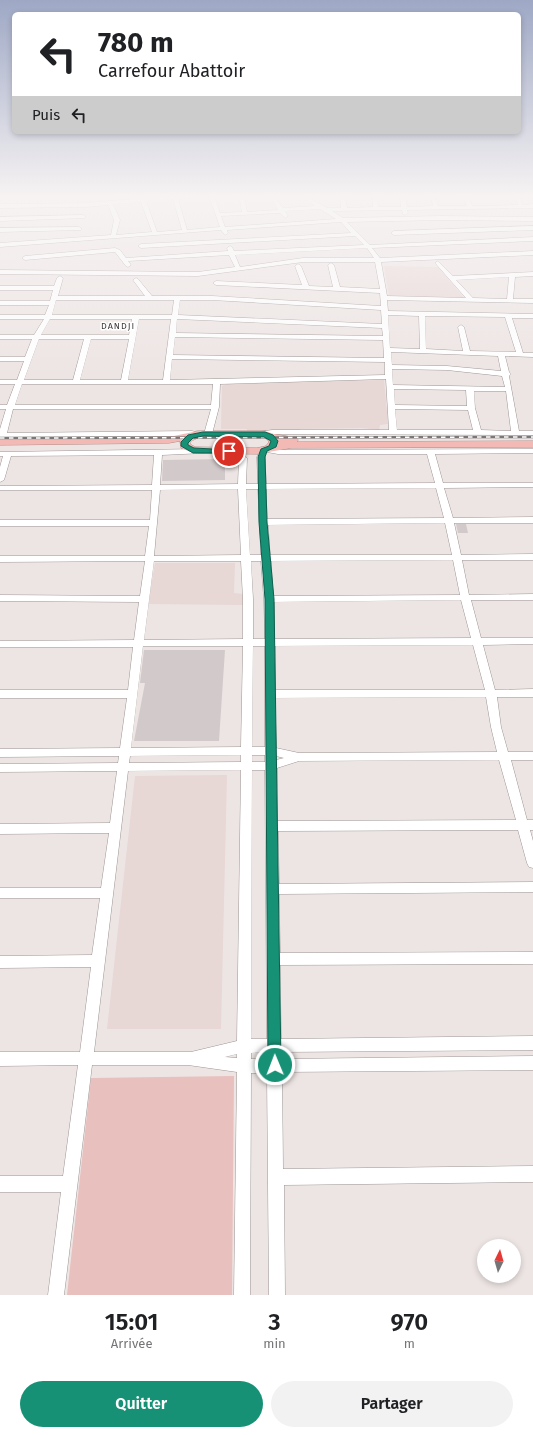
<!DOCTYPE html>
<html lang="fr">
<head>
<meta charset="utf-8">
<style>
	:root { --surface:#fff; --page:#f2f2f2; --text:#202124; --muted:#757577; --accent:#169176 }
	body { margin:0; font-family:"Fira Sans",sans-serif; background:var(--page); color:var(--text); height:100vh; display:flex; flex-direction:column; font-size:15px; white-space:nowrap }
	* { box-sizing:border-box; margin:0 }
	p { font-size:13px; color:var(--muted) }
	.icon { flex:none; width:22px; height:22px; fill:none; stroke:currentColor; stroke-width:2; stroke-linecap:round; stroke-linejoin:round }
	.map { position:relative; height:1295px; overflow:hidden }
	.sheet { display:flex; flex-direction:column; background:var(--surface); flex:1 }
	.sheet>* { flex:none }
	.guide { position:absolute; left:12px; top:12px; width:509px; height:122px; border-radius:6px; box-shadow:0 2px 6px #0003; background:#fff; color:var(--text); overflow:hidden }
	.needle { width:26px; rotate:5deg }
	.controls { position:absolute; left:477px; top:1239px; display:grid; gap:8px }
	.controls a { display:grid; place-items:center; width:44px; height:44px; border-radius:50%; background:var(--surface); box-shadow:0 2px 6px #0003; font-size:20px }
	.pin { position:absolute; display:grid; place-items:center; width:34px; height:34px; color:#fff; margin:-17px; border:2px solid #fff; border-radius:50%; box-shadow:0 1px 4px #0007 }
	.me { position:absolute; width:44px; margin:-22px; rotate:359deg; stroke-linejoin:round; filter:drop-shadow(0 0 3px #0008) }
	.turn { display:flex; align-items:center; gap:14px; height:84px; padding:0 20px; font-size:18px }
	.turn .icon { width:52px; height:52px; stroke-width:2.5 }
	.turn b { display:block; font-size:28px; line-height:34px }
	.then { display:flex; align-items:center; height:38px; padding:0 20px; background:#0003; gap:8px; font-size:15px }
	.eta { display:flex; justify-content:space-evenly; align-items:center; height:68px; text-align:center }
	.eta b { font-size:24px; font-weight:600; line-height:28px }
	.cta { display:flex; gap:8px; margin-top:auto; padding:8px 20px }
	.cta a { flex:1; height:46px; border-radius:24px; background:var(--accent); color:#fff; font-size:16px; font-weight:600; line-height:46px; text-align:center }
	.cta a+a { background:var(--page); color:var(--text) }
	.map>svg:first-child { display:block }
</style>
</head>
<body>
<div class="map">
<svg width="533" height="1295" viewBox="0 0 533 1295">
	<rect width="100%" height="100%" fill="#ede5e4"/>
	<g fill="#e7d7d5">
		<polygon points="384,266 438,267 465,299 389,297"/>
		<polygon points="384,380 388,424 380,425 379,430 362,428 300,429 300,431 247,431 247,429 221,429 222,386 230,383"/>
		<polygon points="155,563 235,563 234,593 243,594 243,605 148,604"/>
		<polygon points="227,775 221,1029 107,1029 135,776"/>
	</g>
	<polygon fill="#e8c0bd" points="234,1076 232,1295 67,1295 91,1078"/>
	<g fill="#d2caca">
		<polygon points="225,459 225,480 162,481 163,460"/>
		<polygon points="456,524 466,524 468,533 458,533"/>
		<polygon points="144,650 225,650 219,741 134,741 145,683 140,683"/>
	</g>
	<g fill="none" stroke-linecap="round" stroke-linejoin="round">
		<defs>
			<g id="minor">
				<path d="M173 196H195L178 199 187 230 220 227 209 196H214L220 213 242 212 239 196H244L247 212 278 210 270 196H274L283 208 315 206 301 196H306L327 208H341L340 196H345L347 208 373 207 372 196H377L378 207H401L400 196H405L407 207 433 206 431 196H435L438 206H467L463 197 465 196H469L472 206 518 205 515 196H519L523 205 533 204V208L407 210 408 213 405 215 403 214 402 210 332 211 343 218 441 216 533 217V221L441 220 347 222 370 245 533 237V241L372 248 380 258 533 251V255L381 262 387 296 466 298 436 264 435 263 438 261 453 276 533 272V276L515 277 513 299H533V303L387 300 388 311 533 314V318H512L523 353H533V357L505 356 509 372 511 374 509 376 519 431H533V435L272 434 262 436 258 434 259 432 272 430H389L386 379 220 384 219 407 212 434 208 436 204 434 211 409H13L7 433 192 431 202 434 198 436 0 437V429L6 409H0V405H7L15 384H0V380H17L24 361H0V357H25L32 339H0V335H34L44 319H0V315H45L49 305H0V301H50L53 290H0V286H54L57 278 60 276 63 278 58 296H145L133 280 136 278 138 279 152 296H212L381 306 380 293 216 285 213 283 216 281 302 285 295 266 298 264 301 266 309 286 333 287 328 265 331 263 334 265 340 287 380 289 375 262H303L198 276 0 274V270L198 272 235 267 229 255 128 261 131 265 128 267 126 266 115 252 25 260 22 258 25 256 115 248 120 250 126 258 228 251 227 248 230 246 232 247 234 251 364 245 355 236 141 248 138 246 141 244 351 233 341 222 227 230 228 233 225 235 221 230 0 247V243L111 235 114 220 108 205 85 207 0 208V204L85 203ZM173 199 182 230 157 232 146 201ZM141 202 152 232 116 235 120 220 113 204ZM320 209 336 219 225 227 221 216 280 213 285 218 288 216 285 211ZM367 248 374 258H303L240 267 235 255ZM509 277 507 299 473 298 456 280ZM56 300H174L172 315H52ZM180 300H212L381 310 382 324 178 315ZM388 315 419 316 420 349 390 348ZM425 316 505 317 516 352 470 351 464 327 461 325 458 327 463 351 426 349ZM50 319H132L129 335H41ZM139 319H171L163 380H128ZM177 319 382 328 383 336 176 333ZM175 337 383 340 384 358 173 355ZM39 339H84L73 380H24ZM91 339H129L121 380H80ZM391 352 498 356 501 371 447 366 392 365ZM172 359 385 362V375L170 380ZM392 369 447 370 502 376 505 387 393 385ZM22 384H213L211 405H15ZM394 389 466 390 467 406 395 405ZM474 391H506L511 431 481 430 475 408ZM395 409 468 410 473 430H397Z"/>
				<polygon points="83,215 86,217 85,218 0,221 0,217"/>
				<polygon points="533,226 533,230 394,235 391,233 394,231"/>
				<polygon points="79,227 82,229 81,230 0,232 0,228"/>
				<path d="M267 447 278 450 533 449V453L435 454 443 483H533V487L444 488 453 518 533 517V523H454L461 555 533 554V560H462L469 595 533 594V600H471L481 638H533V644L483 645 495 690 533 689V697H497L501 727 508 752H533V760H511L527 820H533V830H530L533 841V868L529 867 527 863 518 830 278 831 279 884 533 882V892L279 894 280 953 533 952V964L280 965 281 1039 533 1036V1050L281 1052V1059L533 1056V1070L282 1072 283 1169 533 1166V1182L284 1185 285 1295H269L267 1073H251L250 1295H234L237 1072 188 1065H92L64 1295H48L61 1192H0V1176H63L78 1065 0 1066V1052H80L91 967 0 968V956L92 955 100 898H0V888H101L109 833 0 834V824L110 823 117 771 0 772V764L118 763 119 756 0 757V749L120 748 127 698H0V690H128L133 647H0V641L134 640 139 602 0 601V595L140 596 145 561 0 562V556H145L149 526H0V520H150L152 490H0V486L152 485 154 455 11 456 4 480 0 482V467L3 456H0V452L201 449 205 451 204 453 162 455 160 485 238 484 239 459 226 453V449H229L247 458 246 484H258L257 457 261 448ZM267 452 278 454H427L435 483 266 484 265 457ZM436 488 444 518 267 519 266 489ZM238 489 241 555 154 556 160 490ZM246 489H258L261 555H250ZM445 523 452 555H270L268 525ZM453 560 460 595 273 596 271 561ZM154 561H241L243 599V639L144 640ZM251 561H261L264 599 265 639H253V599ZM461 600 471 638 274 639V602ZM473 645 485 690H275V646ZM143 646H243L241 747 131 748ZM253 646H265V747H252ZM486 697 491 727 497 752 299 753 276 748 275 698ZM241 755V762L129 763 130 756ZM252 755H265V762H252ZM276 756 284 758 276 760ZM499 760 516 820 277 821V768L299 761ZM241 770 237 1041 191 1052H94L128 771ZM252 770H265L267 1039H251ZM267 1052V1059H251V1053ZM237 1054V1058L225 1057Z"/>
			</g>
			<path id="highway" d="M198 431H265L274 434 297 438 298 440 297 442 533 441V447L291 448 257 454 193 453 181 448 180 441 169 443 0 445V439L169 437ZM200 437H263L268 440 269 442 266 446 257 448 195 447 190 444V442Z"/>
		</defs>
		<use href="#minor" stroke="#9d9695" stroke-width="1"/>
		<use href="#highway" stroke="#b38d8a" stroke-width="1"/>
		<use href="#minor" fill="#fff" fill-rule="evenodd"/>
		<use href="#highway" fill="#f2b9b5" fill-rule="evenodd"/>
		<defs>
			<polyline id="rail" points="0,438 533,437"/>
		</defs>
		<use href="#rail" stroke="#7c7777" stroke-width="2.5"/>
		<use href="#rail" stroke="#fff" stroke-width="1.5" stroke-dasharray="4.5" stroke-linecap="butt"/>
	</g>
	<linearGradient id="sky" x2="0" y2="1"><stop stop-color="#9ea8c5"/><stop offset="0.52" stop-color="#f7f3f3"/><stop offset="1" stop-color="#f7f3f3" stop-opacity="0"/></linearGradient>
	<rect width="533" height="377" fill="url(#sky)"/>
	<polygon fill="#169176" stroke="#0e5e4d" points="203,432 265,432 273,435 278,441 276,447 267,451 265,457 267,522 274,599 281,1065 279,1069 275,1071 270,1069 268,1065 265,599 259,522 258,457 261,449 269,446 271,441 264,437 203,436 193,438 188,443 188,445 194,448 231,450 231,453 193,453 181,446 181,442 188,435"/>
	<g text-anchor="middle" stroke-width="3" stroke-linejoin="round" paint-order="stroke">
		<g font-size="9" letter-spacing="1" fill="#3e3b3b" stroke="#fff">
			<text x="118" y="329">DANDJI</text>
		</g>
	</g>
</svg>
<div class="controls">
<a><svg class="needle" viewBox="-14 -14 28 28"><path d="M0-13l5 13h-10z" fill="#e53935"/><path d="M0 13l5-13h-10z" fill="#757577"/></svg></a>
</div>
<div class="pin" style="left:229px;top:451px;background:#d93025"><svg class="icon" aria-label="arrive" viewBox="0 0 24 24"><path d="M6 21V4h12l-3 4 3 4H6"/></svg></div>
<svg class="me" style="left:275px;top:1065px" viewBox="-20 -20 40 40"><circle r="17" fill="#169176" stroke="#fff" stroke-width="3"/><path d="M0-11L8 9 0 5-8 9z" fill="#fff"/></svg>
<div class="guide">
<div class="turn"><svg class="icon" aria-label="left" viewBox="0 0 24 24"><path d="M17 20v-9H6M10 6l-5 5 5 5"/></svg><div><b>780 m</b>Carrefour Abattoir</div></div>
<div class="then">Puis<svg class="icon" aria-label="left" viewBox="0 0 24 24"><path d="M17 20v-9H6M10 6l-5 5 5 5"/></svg></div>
</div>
</div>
<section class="sheet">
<div class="eta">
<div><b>15:01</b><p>Arrivée</p></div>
<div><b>3</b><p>min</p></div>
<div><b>970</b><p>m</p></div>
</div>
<div class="cta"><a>Quitter</a><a>Partager</a></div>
</section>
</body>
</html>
